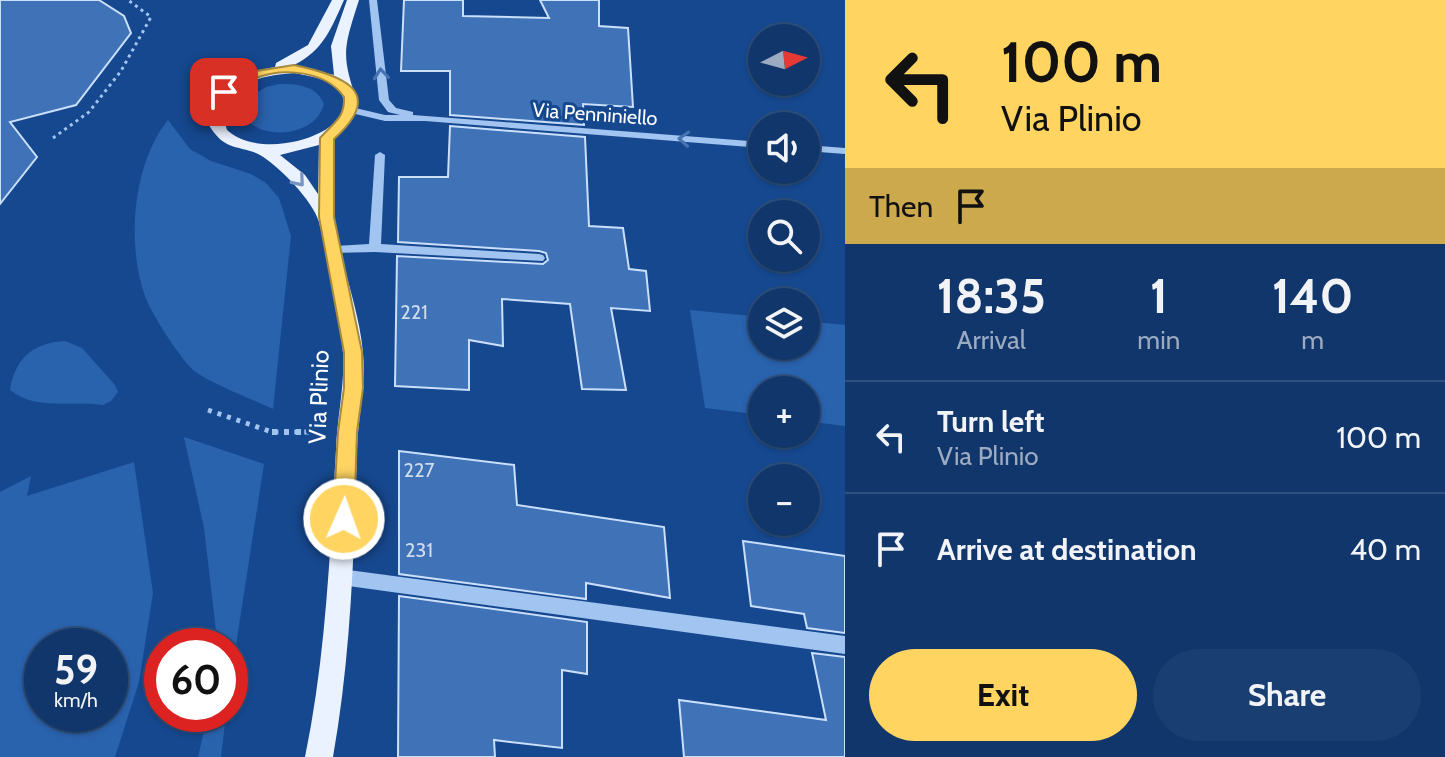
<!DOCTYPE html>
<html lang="en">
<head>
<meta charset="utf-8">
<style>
	:root { --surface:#10366b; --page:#193e71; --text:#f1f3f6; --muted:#9cabc1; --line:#30507e; --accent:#ffd461 }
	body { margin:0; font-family:Cabin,sans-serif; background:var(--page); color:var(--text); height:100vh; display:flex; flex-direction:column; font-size:30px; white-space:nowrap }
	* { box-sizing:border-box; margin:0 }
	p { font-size:26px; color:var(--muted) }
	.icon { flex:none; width:44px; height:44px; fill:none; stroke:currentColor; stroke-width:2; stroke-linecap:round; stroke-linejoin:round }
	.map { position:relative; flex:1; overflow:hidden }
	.side { display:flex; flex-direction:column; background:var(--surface); width:600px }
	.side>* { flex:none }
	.hud { background:#ffd461; color:#111; overflow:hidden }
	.needle { width:52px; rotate:84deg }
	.controls { position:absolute; left:748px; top:24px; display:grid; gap:16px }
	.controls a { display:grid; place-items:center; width:72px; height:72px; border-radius:50%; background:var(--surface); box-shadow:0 2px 6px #0004,0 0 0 2px var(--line); font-size:40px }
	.speed { position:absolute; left:24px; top:628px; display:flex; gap:16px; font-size:40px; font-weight:700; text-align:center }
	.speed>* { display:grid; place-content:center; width:104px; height:104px; border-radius:50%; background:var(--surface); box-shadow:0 2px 6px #0004,0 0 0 2px var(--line); line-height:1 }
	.speed small { font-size:20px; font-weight:400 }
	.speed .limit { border:12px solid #d22; background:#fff; color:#111 }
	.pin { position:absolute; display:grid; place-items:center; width:68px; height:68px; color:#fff; margin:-34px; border-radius:16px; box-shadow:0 4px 12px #0006 }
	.me { position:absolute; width:88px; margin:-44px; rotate:2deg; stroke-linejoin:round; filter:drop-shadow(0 0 6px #0008) }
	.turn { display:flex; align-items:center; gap:28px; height:168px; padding:0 24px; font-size:36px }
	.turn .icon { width:104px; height:104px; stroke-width:2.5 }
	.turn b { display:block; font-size:56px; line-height:68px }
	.then { display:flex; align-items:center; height:76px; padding:0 24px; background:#0003; gap:16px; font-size:30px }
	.eta { display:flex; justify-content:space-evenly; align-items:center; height:136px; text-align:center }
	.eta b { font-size:48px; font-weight:800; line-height:56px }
	.cta { display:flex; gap:16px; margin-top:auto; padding:16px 24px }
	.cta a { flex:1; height:92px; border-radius:48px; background:var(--accent); color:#111; font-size:32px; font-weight:800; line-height:92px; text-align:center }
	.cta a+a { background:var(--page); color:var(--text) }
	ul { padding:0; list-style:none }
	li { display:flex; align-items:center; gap:24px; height:112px; padding:0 24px; border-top:2px solid var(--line) }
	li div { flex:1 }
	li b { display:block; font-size:30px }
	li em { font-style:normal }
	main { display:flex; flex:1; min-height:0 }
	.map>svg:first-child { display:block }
</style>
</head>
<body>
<main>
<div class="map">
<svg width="845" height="757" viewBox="0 0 845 757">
	<rect width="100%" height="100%" fill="#16488f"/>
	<g fill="#2962ad" fill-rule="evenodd">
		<path d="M279 84C297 84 316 85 324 104 316 137 260 142 243 115L247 99 266 87Z"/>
		<path d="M168 120 190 149 211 161 251 174 266 183 279 198 291 236 273 409C254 400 204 381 191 368 177 353 152 315 145 296 126 244 133 163 168 120Z"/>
		<polygon points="690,310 762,317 762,346 806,346 806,321 845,325 845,426 806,421 806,390 762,390 762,415 705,408"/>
		<path d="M65 341 82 348 115 385 118 392 111 401 103 405C71 400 36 411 10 390 15 358 33 343 65 341Z"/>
		<polygon points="184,437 264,464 230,684 230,646 215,646 216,631 204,528"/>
		<path d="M134 462 153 593 139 682 115 757H0V492L31 476 27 496ZM42 646H110V714H42Z"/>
		<polygon points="208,714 226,714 221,757 198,757"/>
	</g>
	<g fill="#3f72b7" stroke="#c9dffb" stroke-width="2">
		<polygon points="0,0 99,0 124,16 131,33 76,105 10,122 37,157 0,204"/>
		<polygon points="404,0 463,0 463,16 549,18 540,0 599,0 599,26 628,28 633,107 583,104 584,125 450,115 450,71 401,71"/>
		<polygon points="450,126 585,137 589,226 623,228 629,269 646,271 650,311 611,308 626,390 582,389 570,304 502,299 503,346 469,340 469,390 395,386 397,256 543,264 548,260 546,253 539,251 398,242 399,177 448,177"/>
		<polygon points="399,451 514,465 517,505 664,527 670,598 586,583 586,599 399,574"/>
		<polygon points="743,541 845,556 845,633 807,628 804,614 751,606"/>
		<polygon points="399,596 587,622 587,674 562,670 562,748 494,740 495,757 398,757"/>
		<polygon points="812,653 845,657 845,757 684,757 679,700 826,720"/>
	</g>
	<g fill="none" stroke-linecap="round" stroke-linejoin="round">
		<polyline stroke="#a2c4f0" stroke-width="3" stroke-dasharray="3 4" stroke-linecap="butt" points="53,138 89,112 121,71 151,17 128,0"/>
		<polyline stroke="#a2c4f0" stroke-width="5" stroke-dasharray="4 6" stroke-linecap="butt" points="208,410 272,432 314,432"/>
		<polyline stroke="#a2c4f0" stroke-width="6" stroke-dasharray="5 7" stroke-linecap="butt" points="272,432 314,432"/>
		<g fill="#a2c4f0" fill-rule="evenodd">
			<polygon points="369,0 377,0 389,100 396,108 413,112 413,115 762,142 762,148 425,121 385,121 347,112 346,110 351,107 385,115 400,115 388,112 379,100"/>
			<polygon points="806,145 845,148 845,154 806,151"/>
			<polygon points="380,152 385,155 381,244 539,254 543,255 545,258 543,261 375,252 331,253 329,250 335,246 369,244 375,155"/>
			<polygon points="341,569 845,636 845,654 341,585 335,583 333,577 335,571"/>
		</g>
		<path fill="#ebf2ff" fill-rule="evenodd" d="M332 0H344C332 27 323 51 294 65L334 75 331 46 347 0H359C343 50 341 55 358 104L350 123 334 138C335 164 332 191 334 216 339 262 359 306 363 353 366 386 358 417 357 449 354 552 351 656 333 757H305C326 656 330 552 336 450 337 417 345 386 343 353 340 310 330 264 319 222 313 201 279 166 260 155 246 147 229 150 217 136 179 96 245 72 275 67L276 63 308 45ZM294 73C308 76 331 78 340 92 366 129 266 165 227 130L221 110C231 81 267 75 294 73ZM319 145 318 194 305 175 280 155Z"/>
	</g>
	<defs><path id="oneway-chevron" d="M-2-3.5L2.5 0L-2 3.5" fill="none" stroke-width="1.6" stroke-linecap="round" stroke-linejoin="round" transform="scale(2)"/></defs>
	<g stroke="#4773b1">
		<use href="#oneway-chevron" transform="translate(381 74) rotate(-96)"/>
		<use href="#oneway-chevron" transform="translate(684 139) rotate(-176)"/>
	</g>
	<use stroke="#7694c1" href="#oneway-chevron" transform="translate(299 181) rotate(50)"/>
	<path fill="#ffd461" stroke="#a68a3f" stroke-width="2" d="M294 65C340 75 388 90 334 139V217L362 352 363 388 357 432 354 519 351 526 344 529 336 526 333 519 338 432 344 388V352L319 217 320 138C334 122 345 118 344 97 326 71 284 67 256 78 247 82 237 89 228 95L217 92 250 72Z"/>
	<g text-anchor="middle" stroke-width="6" stroke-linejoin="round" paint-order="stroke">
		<g font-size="20" fill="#fff" stroke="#16488f">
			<text transform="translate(595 114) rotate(4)" y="7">Via Penniniello</text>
		</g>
		<g font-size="20" fill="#cfdced">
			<text x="414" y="319">221</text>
			<text x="419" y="477">227</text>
			<text x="419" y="557">231</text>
		</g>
		<g font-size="24" fill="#fff" stroke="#16488f">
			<text transform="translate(319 397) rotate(-88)" y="8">Via Plinio</text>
		</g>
	</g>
</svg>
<div class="controls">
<a><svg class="needle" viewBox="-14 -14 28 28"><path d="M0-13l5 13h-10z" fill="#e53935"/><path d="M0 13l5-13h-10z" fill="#9cabc1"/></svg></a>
<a><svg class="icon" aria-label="sound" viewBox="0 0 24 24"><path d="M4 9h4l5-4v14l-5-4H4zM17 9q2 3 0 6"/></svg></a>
<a><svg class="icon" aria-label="search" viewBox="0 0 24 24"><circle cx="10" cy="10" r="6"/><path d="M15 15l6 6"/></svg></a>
<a><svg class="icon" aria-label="layers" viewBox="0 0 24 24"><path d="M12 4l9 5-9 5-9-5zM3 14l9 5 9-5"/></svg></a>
<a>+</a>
<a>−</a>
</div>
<div class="speed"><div>59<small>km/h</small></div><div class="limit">60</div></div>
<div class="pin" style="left:224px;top:92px;background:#d93025"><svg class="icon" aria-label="arrive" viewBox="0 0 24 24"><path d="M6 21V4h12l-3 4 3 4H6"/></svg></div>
<svg class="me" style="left:344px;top:519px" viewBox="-20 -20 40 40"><circle r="17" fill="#ffd461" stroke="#fff" stroke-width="3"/><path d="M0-11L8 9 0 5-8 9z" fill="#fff"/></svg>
</div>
<section class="side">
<div class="hud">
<div class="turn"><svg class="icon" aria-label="left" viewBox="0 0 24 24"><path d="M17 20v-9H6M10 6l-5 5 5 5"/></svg><div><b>100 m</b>Via Plinio</div></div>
<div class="then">Then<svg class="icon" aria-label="arrive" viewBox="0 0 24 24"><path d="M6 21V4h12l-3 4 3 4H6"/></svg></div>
</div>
<div class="eta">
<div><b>18:35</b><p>Arrival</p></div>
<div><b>1</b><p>min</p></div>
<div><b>140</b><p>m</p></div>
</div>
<ul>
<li><svg class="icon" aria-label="left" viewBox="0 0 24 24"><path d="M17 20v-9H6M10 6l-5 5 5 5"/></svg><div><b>Turn left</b><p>Via Plinio</p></div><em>100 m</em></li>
<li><svg class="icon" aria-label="arrive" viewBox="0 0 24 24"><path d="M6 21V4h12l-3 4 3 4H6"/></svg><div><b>Arrive at destination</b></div><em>40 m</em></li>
</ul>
<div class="cta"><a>Exit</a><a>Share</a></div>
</section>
</main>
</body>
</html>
